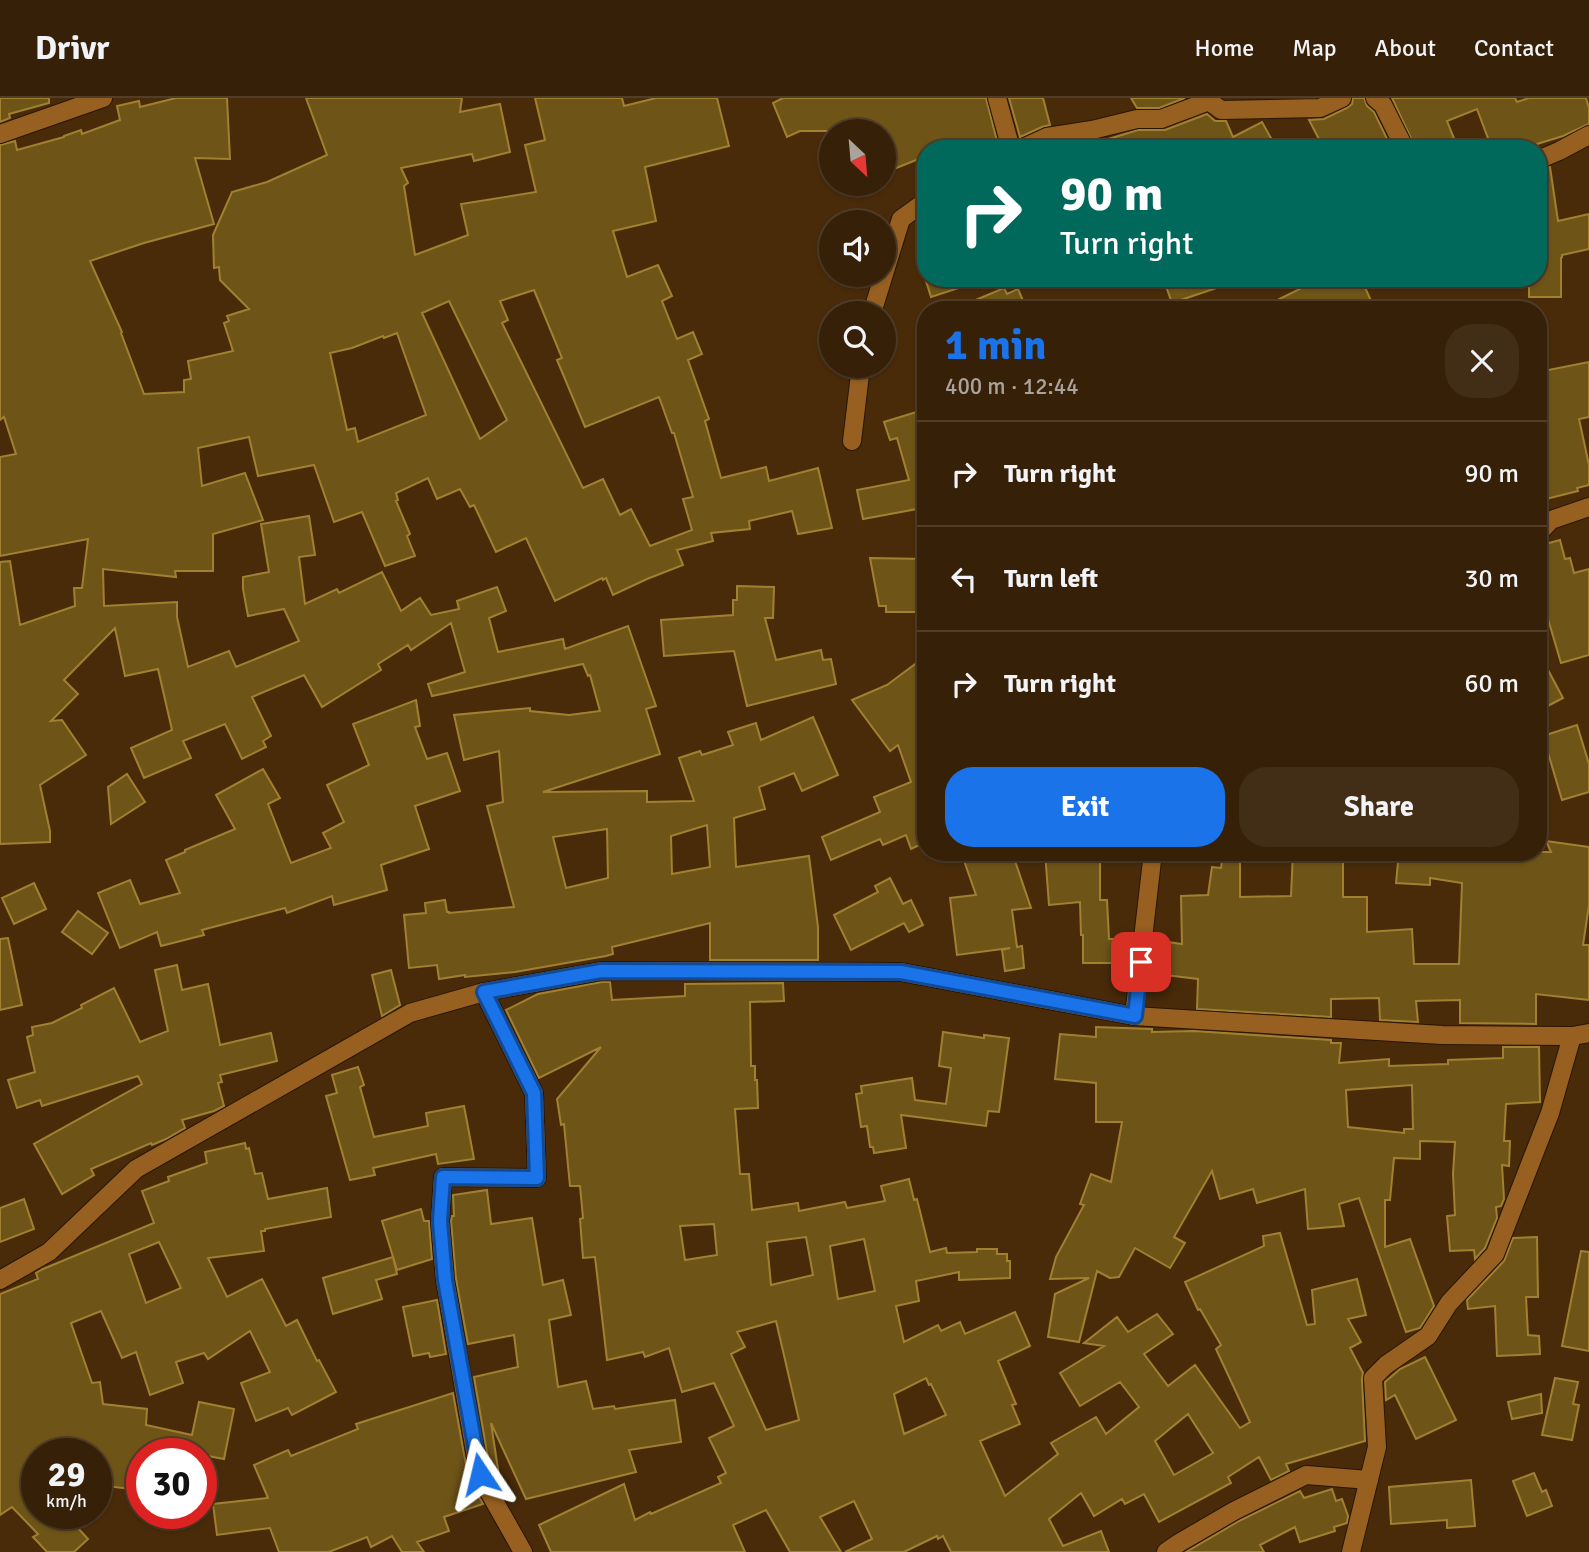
<!DOCTYPE html>
<html lang="en">
<head>
<meta charset="utf-8">
<style>
	:root { --surface:#372008; --page:#422d16; --text:#f1f3f6; --muted:#aaa39c; --line:#513e29; --accent:#1a73e8 }
	body { margin:0; font-family:Signika,sans-serif; background:var(--page); color:var(--text); height:100vh; display:flex; flex-direction:column; font-size:26px; white-space:nowrap }
	* { box-sizing:border-box; margin:0 }
	p { font-size:23px; color:var(--muted) }
	.icon { flex:none; width:38px; height:38px; fill:none; stroke:currentColor; stroke-width:2; stroke-linecap:round; stroke-linejoin:round }
	.map { position:relative; flex:1; overflow:hidden }
	.side { position:absolute; left:917px; top:203px; width:630px; height:560px; display:flex; flex-direction:column; background:var(--surface); border-radius:28px; box-shadow:0 2px 5px #0004,0 0 0 2px var(--line) }
	.side>* { flex:none }
	.hud { position:absolute; left:917px; top:42px; width:630px; height:147px; border-radius:28px; box-shadow:0 2px 5px #0004,0 0 0 2px var(--line); background:#00695c; color:#fff; overflow:hidden }
	.needle { width:46px; rotate:154deg }
	.controls { position:absolute; left:819px; top:21px; display:grid; gap:14px }
	.controls a { display:grid; place-items:center; width:77px; height:77px; border-radius:50%; background:var(--surface); box-shadow:0 2px 5px #0004,0 0 0 2px var(--line); font-size:35px }
	.speed { position:absolute; left:21px; top:1340px; display:flex; gap:14px; font-size:35px; font-weight:700; text-align:center }
	.speed>* { display:grid; place-content:center; width:91px; height:91px; border-radius:50%; background:var(--surface); box-shadow:0 2px 5px #0004,0 0 0 2px var(--line); line-height:1 }
	.speed small { font-size:18px; font-weight:400 }
	.speed .limit { border:10px solid #d22; background:#fff; color:#111 }
	.pin { position:absolute; display:grid; place-items:center; width:60px; height:60px; color:#fff; margin:-30px; border-radius:14px; box-shadow:0 4px 10px #0006 }
	.me { position:absolute; width:77px; margin:-38px; rotate:350deg; stroke-linejoin:round; filter:drop-shadow(0 0 5px #0008) }
	.turn { display:flex; align-items:center; gap:24px; height:147px; padding:0 28px; font-size:32px }
	.turn .icon { width:91px; height:91px; stroke-width:2.5 }
	.turn b { display:block; font-size:49px; line-height:60px }
	.round { display:grid; place-items:center; flex:none; width:74px; height:74px; border-radius:28px; background:var(--page) }
	.headline { display:flex; align-items:center; justify-content:space-between; height:119px; padding:0 28px }
	h1 { font-size:42px; font-weight:700; line-height:52px; color:var(--accent) }
	.cta { display:flex; gap:14px; margin-top:auto; padding:14px 28px }
	.cta a { flex:1; height:80px; border-radius:28px; background:var(--accent); color:#fff; font-size:28px; font-weight:700; line-height:80px; text-align:center }
	.cta a+a { background:var(--page); color:var(--text) }
	ul { padding:0; list-style:none }
	li { display:flex; align-items:center; gap:21px; height:105px; padding:0 28px; border-top:2px solid var(--line) }
	li div { flex:1 }
	li b { display:block; font-size:26px }
	li em { font-style:normal }
	header { display:flex; align-items:center; gap:42px; box-sizing:border-box; height:98px; padding:0 35px; background:var(--surface); border-bottom:2px solid var(--line) }
	header strong { font-size:33px }
	nav { display:flex; gap:38px; margin-inline-start:auto; font-size:24px }
	.map>svg:first-child { display:block }
</style>
</head>
<body>
<header>
<strong>Drivr</strong>
<nav><a>Home</a><a>Map</a><a>About</a><a>Contact</a></nav>
</header>
<div class="map">
<svg width="1589" height="1454" viewBox="0 0 1589 1454">
	<rect width="100%" height="100%" fill="#492b0a"/>
	<g fill="#6e5417" stroke="#a28031" stroke-width="2" fill-rule="evenodd">
		<polygon points="0,0 49,0 49,5 9,16 10,20 0,24"/>
		<path d="M176 0H227L230 61 195 60 214 126 144 145 90 163 122 234 121 235 144 296 184 294V282L191 281 188 263 233 253 224 225 229 223 227 218 249 211 220 182 219 169 214 170 213 137 232 94 267 84 327 57 306 0H462L460 14 500 6 510 54 474 63 472 56 401 70 408 85 404 88 415 157 468 137 461 106 536 94 525 47 545 42 535 0H622L624 8 656 0H717L729 48 645 69 656 123 613 133 627 179 658 167 672 198 662 203 677 241 693 234 702 256 688 262 709 321 705 323 721 380 766 369 769 383 818 370 832 430 798 436 792 413 749 423 750 431 711 435 713 443 677 452 683 467 647 481 613 497 606 480 603 482 602 480 555 503 526 440 496 454 474 407 470 409 460 391 437 401 428 380 396 395 398 402 396 403 410 436 407 438 415 458 385 468 362 414 334 424 314 367 258 378 249 339 198 350 202 388 245 375 263 422 213 436V473H175L176 479 103 471 104 508 177 504V519L188 569 229 553 236 569 299 543 284 511 248 518 243 491V479L269 474 261 426 309 418 315 457 299 459 305 506 337 491 339 495 382 474 401 513 420 500 431 517 459 511 457 503 497 489 506 513 489 520 498 554 563 541 565 551 628 528 656 608 646 611 660 656 543 694 647 693V704L694 703 679 660 700 653 702 657 733 647 728 634 756 625 761 642 813 619 838 677 802 693 794 675 759 689 765 711 734 720 736 769 809 758 818 829V862H710V825L612 849 613 856 606 858 515 874 465 879V877L439 881 437 867 409 870 404 817 426 815 425 805 445 802 447 814H449V815L514 809 487 708 503 704 499 653 464 662 454 617 530 610V613L569 617 600 613 590 577 588 578 583 566 432 598 428 586 465 574 451 525 411 552 408 547 378 566 381 572 322 609 304 577 252 599 271 638 263 643 266 649 242 661 225 626 183 643 191 660 144 680 131 650 172 632 158 571 125 578 115 530 64 582 78 596 51 623 62 622 86 657 40 687 50 733V744L0 746V464L10 463 20 527 75 508 74 490H82L88 441 0 458V359L16 356 4 319 0 322V47L15 43 17 52 64 39V38L81 32 82 36 120 22 117 8 139 3 140 9ZM534 192 562 260 557 262 585 329 659 299 672 335H674L693 399 683 401 692 432 650 448 631 411 620 417 603 381 583 390 502 225 508 222 500 203ZM449 203 507 322 480 341 422 215ZM397 235 426 317 358 344 355 330 347 332 330 255 352 250 383 238 384 240ZM707 727 710 769 672 776 671 738ZM607 731 608 780 566 790 553 739Z"/>
		<polygon points="783,0 986,0 999,51 926,51 926,58 884,75 884,33 800,33 787,39 773,5"/>
		<polygon points="1009,0 1043,0 1050,27 1042,29 1020,39"/>
		<polygon points="1131,0 1185,0 1159,10 1137,10"/>
		<polygon points="1353,0 1364,0 1367,8 1374,14 1392,51 1324,51 1309,22 1324,21 1347,10 1352,6"/>
		<polygon points="1392,0 1515,0 1517,4 1529,0 1586,0 1589,10 1589,26 1563,38 1537,46 1538,50 1535,51 1492,51 1477,11 1447,23 1455,43 1449,45 1451,51 1416,51"/>
		<polygon points="1207,16 1215,23 1226,23 1233,39 1262,24 1277,51 1049,51 1104,41 1105,42 1138,32 1165,32"/>
		<polygon points="1550,69 1558,123 1589,116 1589,151 1562,157 1562,159 1561,160 1561,199 1529,199 1529,180 1538,180 1538,73"/>
		<polygon points="925,180 977,180 977,184 931,199"/>
		<polygon points="1163,180 1236,180 1237,183 1172,205"/>
		<polygon points="1322,180 1361,180 1375,212 1257,212"/>
		<polygon points="1004,190 1007,196 1018,191 1027,212 952,212"/>
		<polygon points="1589,264 1589,319 1579,321 1589,367 1589,387 1577,390 1578,393 1538,403 1538,274"/>
		<polygon points="926,311 926,422 921,422 917,411 863,421 857,392 909,382 897,340 890,342 884,324"/>
		<polygon points="1560,442 1565,461 1570,460 1574,475 1589,471 1589,557 1561,565 1548,521 1538,525 1538,448"/>
		<polygon points="870,460 926,461 925,514 886,514 886,508 879,508"/>
		<polygon points="737,488 774,489 773,520 765,520 776,562 821,552 823,562 831,561 836,586 747,608 734,553 664,558 661,522 733,517 733,502 737,502"/>
		<polygon points="1538,553 1563,600 1538,613"/>
		<polygon points="926,558 926,744 911,751 906,737 883,747 880,741 831,762 822,739 880,714 874,699 911,684 898,647 890,653 852,602 887,587"/>
		<polygon points="416,602 420,628 415,629 427,661 447,655 460,693 415,708 429,751 381,767 387,792 334,807 332,798 287,815 285,810 202,832 204,837 161,848 157,834 120,850 98,795 130,782 140,806 180,795 166,762 185,754 185,752 235,731 216,697 263,671 280,700 268,706 291,765 331,750 323,735 344,724 327,687 369,667 353,626"/>
		<polygon points="1577,627 1589,666 1589,694 1562,702 1543,638"/>
		<polygon points="127,676 145,704 111,726 108,689"/>
		<polygon points="1546,743 1589,749 1589,807 1583,847 1589,847 1589,902 1536,896 1536,926 1460,925 1460,902 1416,903 1418,924 1380,922 1379,900 1331,901 1331,919 1197,911 1198,881 1156,876 1160,843 1182,846 1181,798 1208,797 1212,769 1221,770 1223,754 1240,754 1240,799 1291,798 1293,754 1343,754 1343,799 1367,799 1367,834 1412,831 1414,866 1459,866 1462,785 1430,780 1430,787 1396,785 1399,754 1551,754"/>
		<polygon points="961,754 1012,754 1031,810 1012,812 1017,849 1022,848 1024,870 1005,873 1002,852 1010,850 957,857 950,800 976,797"/>
		<polygon points="1045,754 1079,754 1080,764 1100,764 1100,802 1107,802 1109,841 1121,841 1121,865 1083,865 1083,837 1081,837 1080,804 1049,807"/>
		<polygon points="890,780 903,806 911,802 923,827 909,834 904,825 851,852 834,817 878,794 875,788"/>
		<polygon points="34,785 46,811 14,826 2,800"/>
		<polygon points="78,813 108,835 92,856 62,834"/>
		<polygon points="8,840 22,907 0,912 0,841"/>
		<polygon points="177,867 182,892 208,886 220,947 271,935 277,963 220,977 222,984 218,985 224,1008 214,1013 182,1022 185,1030 166,1041 152,1047 151,1045 91,1071 94,1077 62,1096 34,1046 142,986 138,978 42,1008 40,1002 17,1010 8,982 35,974 27,939 33,937 32,929 52,925 82,910 81,907 114,890 140,944 168,933 155,872"/>
		<polygon points="391,872 400,907 382,918 372,877"/>
		<path d="M602 884H610L612 902 685 898V886L783 885 784 903 750 904 751 968H755V982H757L758 1010 735 1011 740 1076H749L752 1112 798 1105 799 1113 845 1104 847 1110 885 1103 881 1088 909 1081 914 1102 917 1101 930 1154 946 1150 947 1155 977 1154V1151H997V1156H1007V1163H1010V1180L959 1182V1174L916 1183 919 1203 896 1208 904 1244 938 1227 941 1233 960 1224 965 1236 1015 1214 1030 1248 998 1263 1016 1306 1012 1307 1020 1326 980 1343 1005 1398 1058 1356 1051 1345 1096 1319 1106 1336 1139 1309 1120 1284 1080 1308 1060 1275 1104 1248 1084 1245 1117 1219 1128 1234 1157 1216 1173 1236 1144 1256 1168 1288 1195 1267 1240 1330 1250 1324 1216 1251 1221 1247 1200 1211 1198 1212 1185 1184 1264 1148 1263 1138 1280 1135 1307 1227 1315 1226 1312 1192 1357 1181 1366 1217 1348 1221 1361 1244 1350 1250 1363 1275 1362 1281 1365 1343 1286 1366 1289 1373 1271 1382 1259 1359 1228 1379 1231 1385 1159 1424 1144 1396 1125 1406 1122 1401 1094 1418 1081 1395 1049 1421 1063 1448 1101 1433 1109 1454H951L943 1438 938 1441 937 1438 904 1454H845L872 1441 854 1403 820 1419 841 1454H790L766 1412 733 1427 745 1454H551L539 1427 624 1386 635 1422 650 1414 651 1416 721 1385 718 1379 726 1375 709 1340 734 1328 714 1285 682 1294 669 1250 645 1259 643 1254 607 1262 595 1159 583 1160 580 1121 583 1120 580 1088H570L564 1026 561 1027 557 1001 601 949 539 980 506 912 538 896ZM714 1126 717 1157 685 1162 680 1128ZM806 1139 813 1177 771 1187 767 1144ZM864 1141 875 1193 838 1201 830 1148ZM776 1223 799 1322 766 1332 731 1256 745 1249 737 1234ZM926 1280 929 1287 931 1286 946 1317 904 1336 894 1296ZM1188 1316 1213 1355 1174 1377 1155 1343Z"/>
		<path d="M1096 929 1152 931V934L1194 933 1331 942V945H1341L1339 965 1389 961V968L1448 966V962L1503 960V949H1539L1540 1004 1506 1006 1504 1043H1510L1509 1068 1502 1067 1504 1101 1501 1108 1496 1109 1497 1120 1485 1150 1475 1161 1474 1152 1450 1153 1447 1118 1455 1117 1453 1076 1455 1044 1420 1043V1061L1394 1060 1390 1102H1385V1149L1410 1141 1434 1208 1420 1230 1406 1234 1359 1100 1339 1106 1344 1128 1308 1131 1305 1091 1257 1105 1253 1091 1220 1101 1212 1073 1174 1139 1185 1145 1170 1170 1135 1150 1119 1179 1110 1180 1097 1173 1079 1244 1048 1239 1055 1196 1089 1180 1050 1181 1056 1159 1084 1107 1080 1106 1091 1076 1111 1084 1122 1024H1096V985L1055 981 1060 936 1096 939ZM1412 987 1413 1031H1404V1035L1348 1029 1346 992Z"/>
		<polygon points="943,934 984,940 984,937 1009,940 999,1014 988,1013 986,1028 901,1017 906,1050 874,1055 873,1049 870,1049 867,1028 861,1029 856,996 862,995 861,988 912,980 915,1002 946,1006 951,970 939,968"/>
		<polygon points="358,969 364,987 360,989 374,1039 428,1028 426,1015 464,1008 474,1061 438,1066 436,1056 373,1070 375,1077 350,1082 326,998 337,995 332,977"/>
		<path d="M245 1045 246 1051 249 1050 255 1076 262 1075 268 1101 327 1090 331 1119 265 1131V1133H261L264 1153 208 1160 227 1199 262 1181 286 1228 297 1222 317 1263 319 1262 336 1294 292 1317 288 1310 256 1323 241 1285 270 1274 250 1233 208 1261 204 1255 176 1264 183 1285 150 1297 136 1254 122 1260 101 1213 71 1225 92 1285 100 1284 103 1306 147 1311 146 1327 192 1337 199 1304 234 1311 224 1361 182 1353 181 1356H142L140 1377 132 1376 130 1391 98 1387 102 1356H37V1416H65L88 1441 74 1454H47L33 1439 38 1436 12 1409 0 1417V1196L38 1181 36 1175 43 1171 154 1125 142 1093 169 1083 168 1079 207 1065 205 1054ZM159 1144 181 1190 146 1205 129 1156Z"/>
		<polygon points="487,1092 491,1126 532,1120 543,1187 563,1182 571,1217 549,1222 558,1289 586,1283 593,1311 614,1308 615,1311 675,1302 681,1344 629,1352 636,1374 526,1401 491,1325 501,1391 490,1372 474,1279 518,1269 514,1237 468,1246 456,1181 451,1123 452,1118 454,1118 453,1097"/>
		<polygon points="24,1101 34,1131 0,1144 0,1110"/>
		<polygon points="421,1111 424,1123 429,1123 432,1161 397,1172 382,1123"/>
		<polygon points="1537,1139 1538,1199 1526,1199 1528,1237 1539,1238 1540,1256 1497,1258 1495,1208 1468,1211 1467,1202 1504,1163 1513,1140"/>
		<polygon points="1581,1153 1589,1154 1589,1253 1562,1248"/>
		<polygon points="393,1159 397,1176 376,1182 382,1201 333,1216 323,1180"/>
		<polygon points="437,1202 446,1256 430,1259 429,1255 413,1258 403,1209"/>
		<polygon points="1425,1259 1456,1322 1416,1341 1395,1297 1386,1302 1385,1284 1400,1271"/>
		<polygon points="1555,1280 1578,1284 1573,1306 1579,1307 1572,1342 1542,1337"/>
		<polygon points="453,1295 468,1378 483,1406 444,1419 449,1433 417,1444 424,1454 402,1454 392,1438 371,1449 367,1439 329,1454 279,1454 270,1430 217,1437 213,1406 268,1400 254,1367 288,1352 291,1358 358,1331 356,1326"/>
		<polygon points="1541,1296 1542,1315 1512,1321 1508,1304"/>
		<polygon points="1534,1375 1542,1394 1546,1392 1552,1408 1527,1418 1513,1383"/>
		<polygon points="1471,1382 1475,1428 1447,1430 1447,1422 1391,1426 1389,1389"/>
		<polygon points="1332,1391 1336,1403 1342,1401 1348,1418 1347,1425 1334,1429 1335,1433 1300,1444 1295,1429 1260,1447 1264,1454 1186,1454 1239,1423 1300,1393 1304,1400"/>
	</g>
	<g fill="none" stroke-linecap="round" stroke-linejoin="round">
		<defs>
			<g id="minor">
				<polyline points="997,0 1011,51"/>
				<polyline points="1375,0 1383,7 1405,51"/>
				<polyline points="0,36 103,0"/>
				<polyline points="1021,51 1047,39 1092,32 1137,21 1161,21 1209,3 1221,12 1320,10 1342,0"/>
				<polyline points="1538,62 1559,53 1589,37"/>
				<polyline points="872,215 901,121 926,103"/>
				<polyline points="852,343 861,268"/>
				<polyline points="1538,436 1551,422 1589,409"/>
				<polyline points="484,894 534,995 537,1080 443,1079 440,1123 445,1182 479,1376 523,1454"/>
				<polyline points="1134,918 1153,754"/>
				<polyline points="0,1182 49,1154 136,1071 410,915 484,894 601,873 901,874 1134,918 1442,937 1572,938 1589,935"/>
				<polyline points="1166,1454 1179,1445 1234,1413 1306,1377 1369,1382"/>
				<polyline points="1351,1454 1377,1349 1373,1280 1386,1267 1428,1238 1449,1205 1495,1156 1550,1015 1572,938"/>
			</g>
		</defs>
		<use href="#minor" stroke="#281604" stroke-width="20"/>
		<use href="#minor" stroke="#976021" stroke-width="18"/>
	</g>
	<g fill="none" stroke-linecap="round" stroke-linejoin="round">
		<defs>
			<polyline id="route" points="480,1376 445,1182 440,1123 443,1079 537,1080 534,995 484,894 601,873 901,874 1135,918 1141,864"/>
		</defs>
		<use href="#route" stroke="#114b97" stroke-width="18"/>
		<use href="#route" stroke="#1a73e8" stroke-width="12"/>
	</g>
</svg>
<div class="controls">
<a><svg class="needle" viewBox="-14 -14 28 28"><path d="M0-13l5 13h-10z" fill="#e53935"/><path d="M0 13l5-13h-10z" fill="#aaa39c"/></svg></a>
<a><svg class="icon" aria-label="sound" viewBox="0 0 24 24"><path d="M4 9h4l5-4v14l-5-4H4zM17 9q2 3 0 6"/></svg></a>
<a><svg class="icon" aria-label="search" viewBox="0 0 24 24"><circle cx="10" cy="10" r="6"/><path d="M15 15l6 6"/></svg></a>
</div>
<div class="speed"><div>29<small>km/h</small></div><div class="limit">30</div></div>
<div class="pin" style="left:1141px;top:864px;background:#d93025"><svg class="icon" aria-label="arrive" viewBox="0 0 24 24"><path d="M6 21V4h12l-3 4 3 4H6"/></svg></div>
<svg class="me" style="left:480px;top:1376px" viewBox="-20 -20 40 40"><path d="M0-17L14 15 0 8-14 15z" fill="#1a73e8" stroke="#fff" stroke-width="4"/></svg>
<div class="hud">
<div class="turn"><svg class="icon" aria-label="right" viewBox="0 0 24 24"><path d="M7 20v-9h11M14 6l5 5-5 5"/></svg><div><b>90 m</b>Turn right</div></div>
</div>
<section class="side">
<div class="headline"><div><h1>1 min</h1><p>400 m · 12:44</p></div><a class="round"><svg class="icon" aria-label="close" viewBox="0 0 24 24"><path d="M6 6l12 12M18 6L6 18"/></svg></a></div>
<ul>
<li><svg class="icon" aria-label="right" viewBox="0 0 24 24"><path d="M7 20v-9h11M14 6l5 5-5 5"/></svg><div><b>Turn right</b></div><em>90 m</em></li>
<li><svg class="icon" aria-label="left" viewBox="0 0 24 24"><path d="M17 20v-9H6M10 6l-5 5 5 5"/></svg><div><b>Turn left</b></div><em>30 m</em></li>
<li><svg class="icon" aria-label="right" viewBox="0 0 24 24"><path d="M7 20v-9h11M14 6l5 5-5 5"/></svg><div><b>Turn right</b></div><em>60 m</em></li>
</ul>
<div class="cta"><a>Exit</a><a>Share</a></div>
</section>
</div>
</body>
</html>
